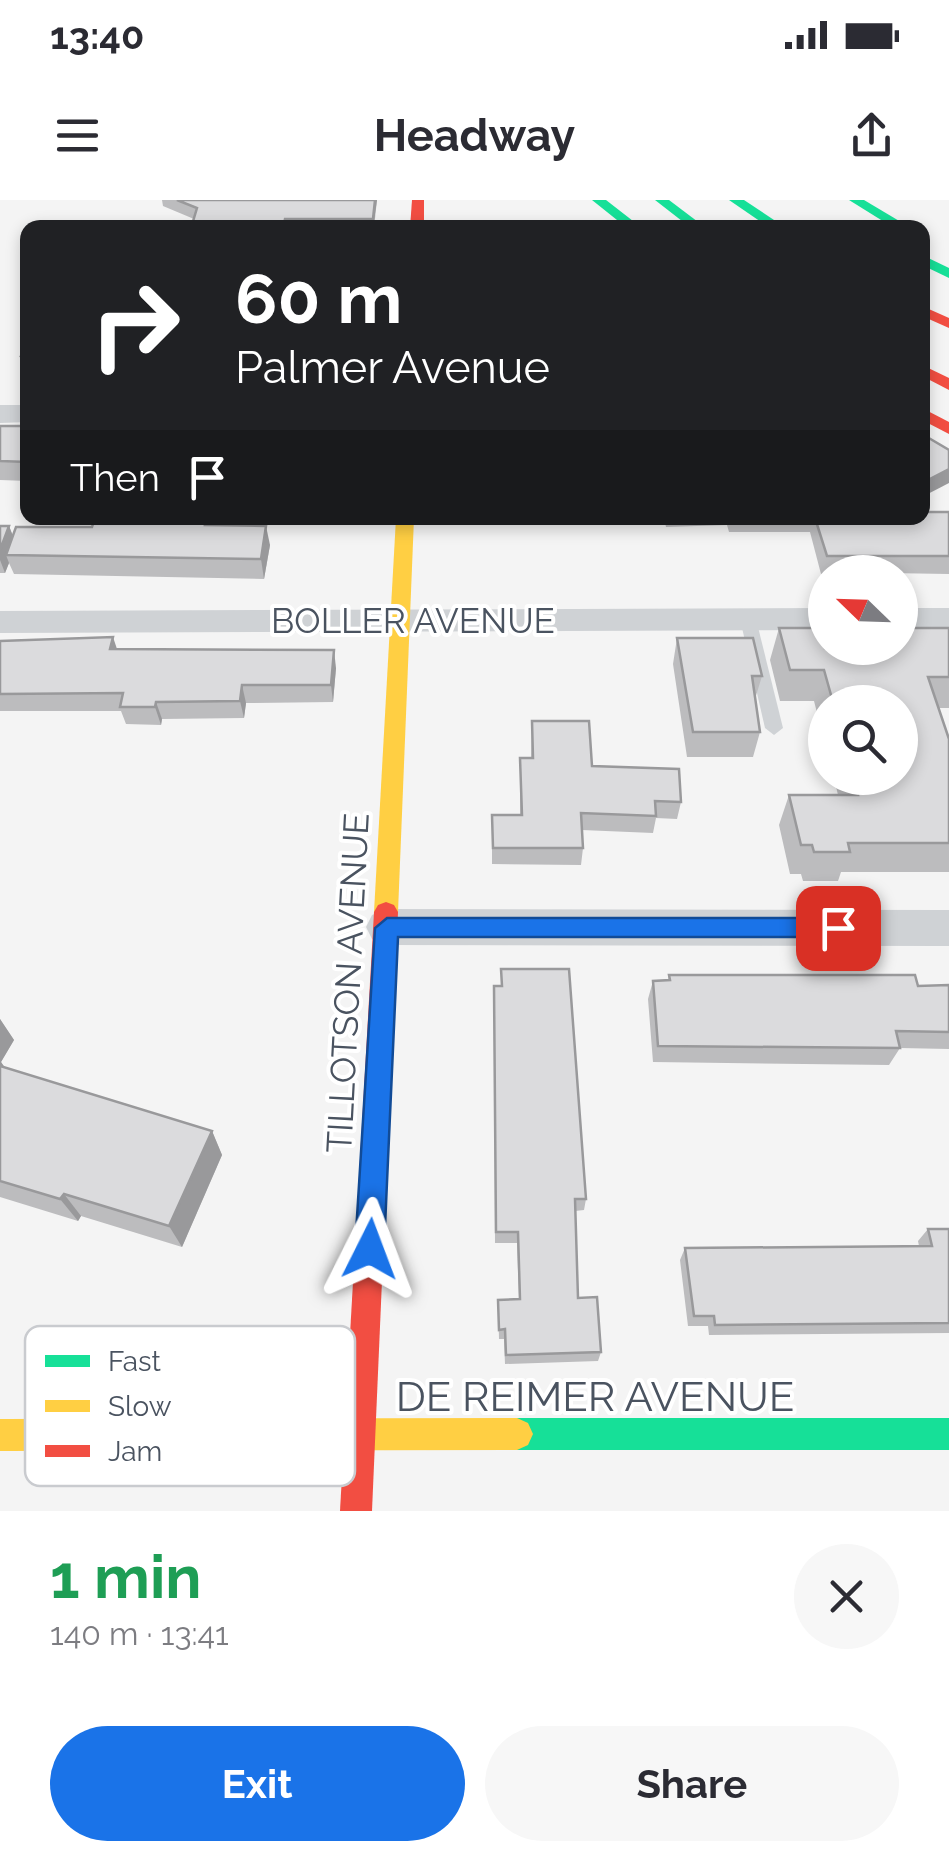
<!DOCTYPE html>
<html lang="en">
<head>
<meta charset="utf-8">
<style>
	:root { --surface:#fff; --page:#f7f7f7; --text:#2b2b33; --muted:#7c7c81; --accent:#1a73e8 }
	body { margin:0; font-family:Raleway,sans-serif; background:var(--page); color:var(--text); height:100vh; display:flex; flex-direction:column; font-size:38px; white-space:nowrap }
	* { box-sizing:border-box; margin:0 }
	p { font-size:32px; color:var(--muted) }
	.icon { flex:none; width:55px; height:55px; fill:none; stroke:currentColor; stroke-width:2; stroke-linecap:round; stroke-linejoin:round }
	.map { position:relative; height:1311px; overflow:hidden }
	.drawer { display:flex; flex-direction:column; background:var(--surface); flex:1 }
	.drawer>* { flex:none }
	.banner { position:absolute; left:20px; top:20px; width:910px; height:305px; border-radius:20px; box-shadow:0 5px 15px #0003; background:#202124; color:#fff; overflow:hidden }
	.needle { width:65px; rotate:293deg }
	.controls { position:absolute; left:808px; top:355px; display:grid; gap:20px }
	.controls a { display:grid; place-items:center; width:110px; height:110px; border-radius:50%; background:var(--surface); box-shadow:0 5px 15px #0003; font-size:50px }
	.pin { position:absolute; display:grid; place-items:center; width:85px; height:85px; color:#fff; margin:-42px; border-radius:20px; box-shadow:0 5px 15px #0006 }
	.me { position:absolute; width:110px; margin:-55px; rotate:3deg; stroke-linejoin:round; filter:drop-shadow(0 0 8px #0008) }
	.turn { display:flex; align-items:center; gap:35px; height:210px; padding:0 50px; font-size:45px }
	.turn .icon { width:130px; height:130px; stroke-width:2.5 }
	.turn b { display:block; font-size:70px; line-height:85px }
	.then { display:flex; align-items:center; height:95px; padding:0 50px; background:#0003; gap:20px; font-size:38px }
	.round { display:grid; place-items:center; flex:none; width:105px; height:105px; border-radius:52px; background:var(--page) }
	.summary { display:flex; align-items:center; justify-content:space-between; height:170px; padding:0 50px }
	h1 { font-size:60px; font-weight:700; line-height:75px; color:#1e9e55 }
	.primary-button { display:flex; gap:20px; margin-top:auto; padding:20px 50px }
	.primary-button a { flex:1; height:115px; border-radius:60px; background:var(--accent); color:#fff; font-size:40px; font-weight:700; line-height:115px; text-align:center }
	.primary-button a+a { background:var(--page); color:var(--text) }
	.status { display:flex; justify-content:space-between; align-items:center; height:70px; padding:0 50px; background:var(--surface); direction:ltr }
	.status svg { height:28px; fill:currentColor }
	header { display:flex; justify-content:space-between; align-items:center; height:130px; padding:0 50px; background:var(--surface); font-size:45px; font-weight:700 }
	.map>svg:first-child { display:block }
</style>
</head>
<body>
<div class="status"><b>13:40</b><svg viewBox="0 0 49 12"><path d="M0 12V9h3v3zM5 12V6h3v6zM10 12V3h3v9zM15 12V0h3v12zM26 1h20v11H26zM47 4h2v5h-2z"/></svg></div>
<header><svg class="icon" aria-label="menu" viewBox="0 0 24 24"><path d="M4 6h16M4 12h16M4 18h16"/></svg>Headway<svg class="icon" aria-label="share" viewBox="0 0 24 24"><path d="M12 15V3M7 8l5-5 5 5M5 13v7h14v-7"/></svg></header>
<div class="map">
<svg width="949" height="1311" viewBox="0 0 949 1311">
	<rect width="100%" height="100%" fill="#f4f4f4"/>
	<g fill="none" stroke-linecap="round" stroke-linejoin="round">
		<polygon fill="#cfd2d5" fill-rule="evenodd" points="748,413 756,419 783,528 774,535 765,528 740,419"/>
		<g fill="#cfd2d5" fill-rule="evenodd">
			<polygon points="0,205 28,205 28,222 0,223"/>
			<polygon points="825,408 825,430 0,433 0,411"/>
			<rect x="900" y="408" width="49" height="22"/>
			<polygon points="387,709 949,710 949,746 387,745 372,739 366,727 372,715"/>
		</g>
		<g fill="#16e098" fill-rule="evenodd">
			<polygon points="592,0 606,0 642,28 627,28"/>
			<polygon points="655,0 669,0 706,28 691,28"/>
			<polygon points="729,0 744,0 786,28 770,28"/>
			<polygon points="849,0 864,0 911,28 894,28"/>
			<polygon points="922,55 949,68 949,78 922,65"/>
			<polygon points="517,1218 949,1218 949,1250 517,1250 506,1245 501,1234 506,1223"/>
		</g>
		<g fill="#ffcf43" fill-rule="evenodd">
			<polygon points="396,318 414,318 398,712 394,719 386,722 378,719 374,712"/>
			<polygon points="517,1218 528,1223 533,1234 528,1245 517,1250 0,1251 0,1219"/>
		</g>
		<g fill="#f24e42" fill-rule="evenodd">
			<polygon points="412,0 424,0 424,28 410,28"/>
			<polygon points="922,106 949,118 949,128 922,116"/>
			<polygon points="922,165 949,178 949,190 922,176"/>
			<polygon points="922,208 949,222 949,234 922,220"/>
			<polygon points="386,702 394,705 398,712 372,1311 340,1311 374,712 378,705"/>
		</g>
	</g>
	<g fill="#bcbcbe">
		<polygon points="162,0 377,0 374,28 191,28 194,19 163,6"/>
		<polygon points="28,142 28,175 21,156"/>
		<polygon points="0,226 28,226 28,281 0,280"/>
		<polygon points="949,312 949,374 825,372 825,374 821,374 810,332 729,332 727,325 666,327 664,318 922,318"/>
		<polygon points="212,325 270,345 264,379 14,374 9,363 5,373 0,373 0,326 9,326 13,336"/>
		<polygon points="779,428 949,428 949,508 938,508 949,539 949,672 841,672 838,681 803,681 801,674 790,674 779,625 789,595 838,595 834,578 900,578 900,502 825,502 825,544 814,501 780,501 770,460"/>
		<polygon points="677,438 762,476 755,499 760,532 753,557 687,557 673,464"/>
		<polygon points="0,441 336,468 333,502 246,503 244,518 162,519 161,525 126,524 121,511 0,511"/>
		<polygon points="532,521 592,566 681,602 677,619 656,618 653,633 582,630 583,648 581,665 492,664 492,615 520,615 520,558 531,558"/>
		<polygon points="501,769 586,999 584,1010 575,1011 578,1098 601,1152 598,1161 505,1164 504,1139 499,1139 498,1100 519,1099 517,1043 495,1043 494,786 501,786"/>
		<polygon points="669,775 918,786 949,785 949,849 900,848 889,865 653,862 648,799 653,781 668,781"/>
		<polygon points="0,819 14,840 1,862 4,867 212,931 222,955 182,1047 81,1016 78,1021 0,997"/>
		<polygon points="928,1029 949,1029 949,1133 709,1135 708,1126 688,1126 680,1060 685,1048 919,1046 918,1041"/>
	</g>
	<g fill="#99999b">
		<polygon points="375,0 377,0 373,28 373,19"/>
		<polygon points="949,269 949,283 922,297 922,283"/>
		<polygon points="9,326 16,344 6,355 9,363 5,373 0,360 0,350"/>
		<polygon points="266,326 270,345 264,379 261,359"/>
		<polygon points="113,437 119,455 110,449"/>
		<polygon points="334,450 336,468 333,502 331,485"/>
		<polygon points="242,485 246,503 244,518 240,501"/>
		<polygon points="156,502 162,519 161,525 155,507"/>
		<polygon points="0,819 14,840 1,862 17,885 0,870"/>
		<polygon points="212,931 222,955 182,1047 169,1026"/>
		<polygon points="64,994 81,1016 78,1021 60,999"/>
	</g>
	<g fill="#dbdbdd" stroke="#99999b" stroke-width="2.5">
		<polygon points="177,0 375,0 373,19 285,19 283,28 191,28 197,8"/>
		<polygon points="28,142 28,157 21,156"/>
		<polygon points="0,226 28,226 28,262 0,261"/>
		<polygon points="922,234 949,250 949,269 922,283"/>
		<polygon points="922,312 949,312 949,356 827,356 815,318 922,318"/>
		<polygon points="95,318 207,318 205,325 266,326 261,359 6,355 16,327 92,327"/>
		<polygon points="0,326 9,326 0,350"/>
		<polygon points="779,428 825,428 825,448 900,448 900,428 949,428 949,477 928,477 949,539 949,643 848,643 850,652 814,652 812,645 801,645 789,595 858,595 854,578 900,578 900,502 833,502 824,470 790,470"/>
		<polygon points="113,437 110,449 334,450 331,485 242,485 240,501 156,502 155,507 120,507 123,493 0,494 0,441"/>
		<polygon points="677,438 753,438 762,476 752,476 760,532 693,532"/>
		<polygon points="532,521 589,521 592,566 679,569 681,602 655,601 656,616 581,613 583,648 493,648 492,615 522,615 520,558 533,558"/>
		<polygon points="501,769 569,769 586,999 575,999 578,1098 597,1097 601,1152 506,1155 505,1129 499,1130 498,1100 520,1099 518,1032 496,1032 494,786 502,786"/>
		<polygon points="669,775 915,775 918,786 949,785 949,832 896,831 900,848 658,846 653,781 670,780"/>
		<polygon points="0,866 212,931 169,1026 64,994 60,999 0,981"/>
		<polygon points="928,1029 949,1029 949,1123 715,1125 714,1116 694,1116 685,1048 932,1046"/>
	</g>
	<polygon fill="#1a73e8" stroke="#114b97" stroke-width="2.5" points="387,718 838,718 850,728 838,737 398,737 384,1049 380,1059 370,1064 359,1059 355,1049 375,728"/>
	<g text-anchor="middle" stroke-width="8" stroke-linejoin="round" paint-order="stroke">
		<g font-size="35" fill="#4a5360" stroke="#fff">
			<text x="413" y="433">BOLLER AVENUE</text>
			<text transform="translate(348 783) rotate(-87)" y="12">TILLOTSON AVENUE</text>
		</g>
		<g font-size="42" fill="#4a5360" stroke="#fff">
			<text x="595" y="1211">DE REIMER AVENUE</text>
		</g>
	</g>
	<rect x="25" y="1126" width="330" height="160" rx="15" fill="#fff" stroke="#c9cbcf" stroke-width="2.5"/>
	<rect x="45" y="1155" width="45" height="12" fill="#16e098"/>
	<rect x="45" y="1200" width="45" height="12" fill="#ffcf43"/>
	<rect x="45" y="1245" width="45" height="12" fill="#f24e42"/>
	<g font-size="28" fill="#4a5360">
		<text x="108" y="1171">Fast</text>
		<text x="108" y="1216">Slow</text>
		<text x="108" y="1261">Jam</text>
	</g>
</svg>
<div class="controls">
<a><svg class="needle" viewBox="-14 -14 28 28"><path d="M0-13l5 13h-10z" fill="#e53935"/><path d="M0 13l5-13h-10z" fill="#7c7c81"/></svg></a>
<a><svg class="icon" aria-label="search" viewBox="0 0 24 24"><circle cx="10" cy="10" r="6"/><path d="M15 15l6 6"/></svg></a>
</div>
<div class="pin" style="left:838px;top:728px;background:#d93025"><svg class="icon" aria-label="arrive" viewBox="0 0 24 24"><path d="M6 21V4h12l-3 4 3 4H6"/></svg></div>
<svg class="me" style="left:370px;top:1049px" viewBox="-20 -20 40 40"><path d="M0-17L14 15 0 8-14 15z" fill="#1a73e8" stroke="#fff" stroke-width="4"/></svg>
<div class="banner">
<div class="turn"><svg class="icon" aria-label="right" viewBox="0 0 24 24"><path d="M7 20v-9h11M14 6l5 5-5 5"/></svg><div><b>60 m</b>Palmer Avenue</div></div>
<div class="then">Then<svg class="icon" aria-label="arrive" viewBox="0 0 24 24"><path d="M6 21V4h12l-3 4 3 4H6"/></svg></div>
</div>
</div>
<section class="drawer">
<div class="summary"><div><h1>1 min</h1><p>140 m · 13:41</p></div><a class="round"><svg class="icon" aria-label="close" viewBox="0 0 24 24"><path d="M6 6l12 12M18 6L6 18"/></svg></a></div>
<div class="primary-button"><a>Exit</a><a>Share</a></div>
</section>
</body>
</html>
